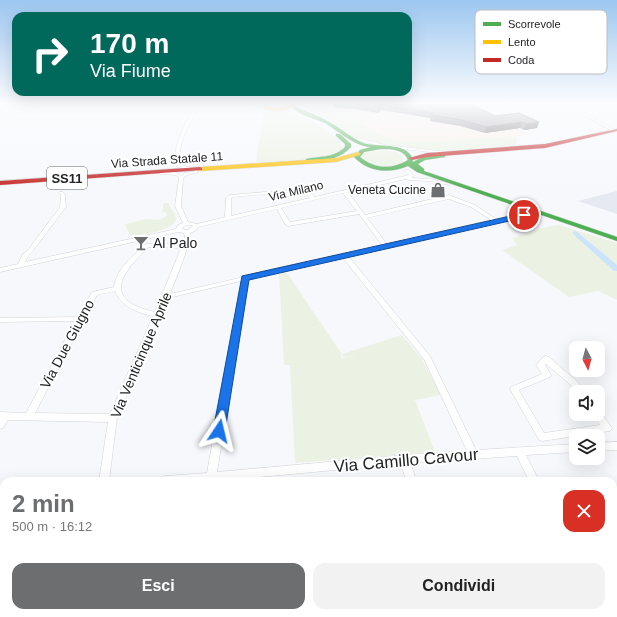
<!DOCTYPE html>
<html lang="it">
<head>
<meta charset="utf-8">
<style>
	:root { --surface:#fff; --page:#f2f2f2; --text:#222; --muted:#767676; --accent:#6d6e70 }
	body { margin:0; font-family:Arial,sans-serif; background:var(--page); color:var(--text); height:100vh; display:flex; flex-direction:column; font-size:15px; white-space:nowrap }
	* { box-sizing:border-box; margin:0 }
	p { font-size:13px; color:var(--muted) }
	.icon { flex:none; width:22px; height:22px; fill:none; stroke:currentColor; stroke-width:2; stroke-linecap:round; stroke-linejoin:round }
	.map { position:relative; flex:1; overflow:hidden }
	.details { position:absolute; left:0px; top:477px; width:617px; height:140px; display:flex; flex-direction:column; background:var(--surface); border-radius:12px 12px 0 0; box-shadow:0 4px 16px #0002 }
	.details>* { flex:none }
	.hud { position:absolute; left:12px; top:12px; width:400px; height:84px; border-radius:12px; box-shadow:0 4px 16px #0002; background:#00695c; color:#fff; overflow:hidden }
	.needle { width:26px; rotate:174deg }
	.fabs { position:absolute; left:569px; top:341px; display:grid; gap:8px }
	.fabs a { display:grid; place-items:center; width:36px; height:36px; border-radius:8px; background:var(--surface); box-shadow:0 4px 16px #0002; font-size:20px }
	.pin { position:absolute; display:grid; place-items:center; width:34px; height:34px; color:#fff; margin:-17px; border:2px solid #fff; border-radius:50%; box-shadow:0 1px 4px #0007 }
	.me { position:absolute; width:44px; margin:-22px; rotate:10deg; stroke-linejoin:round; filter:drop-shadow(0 0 3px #0008) }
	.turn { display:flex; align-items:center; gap:14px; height:84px; padding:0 12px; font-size:18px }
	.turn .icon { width:52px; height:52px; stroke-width:2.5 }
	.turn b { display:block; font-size:28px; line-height:34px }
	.round { display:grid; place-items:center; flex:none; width:42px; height:42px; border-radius:12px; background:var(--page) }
	.overview { display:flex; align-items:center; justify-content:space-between; height:68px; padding:0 12px }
	h1 { font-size:24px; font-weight:700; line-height:30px; color:var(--accent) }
	.primary-button { display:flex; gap:8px; margin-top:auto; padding:8px 12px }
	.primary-button a { flex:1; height:46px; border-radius:12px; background:var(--accent); color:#fff; font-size:16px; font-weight:700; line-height:46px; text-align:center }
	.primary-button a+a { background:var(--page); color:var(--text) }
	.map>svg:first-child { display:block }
</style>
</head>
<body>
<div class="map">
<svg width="617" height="617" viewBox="0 0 617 617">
	<rect width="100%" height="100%" fill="#f7f8fc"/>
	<polygon fill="#faf0e9" points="318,104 468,104 531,135 424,142 395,140 385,137 343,115"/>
	<g fill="#e6e9f2">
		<polygon points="617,191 617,214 578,201"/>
		<polygon points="617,490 617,556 613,549 613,491"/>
	</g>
	<g fill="#ebf2e3">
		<polygon points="302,104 318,104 343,115 385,137 395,140 424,142 512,136 517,137 516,145 495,149 438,151 382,144 351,136 328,119 301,107 300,105"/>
		<path d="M264 110 288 111 314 122 341 141 342 149C318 163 284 160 256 162Z"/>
		<path d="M384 150 396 152 403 157V162C393 169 369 168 362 157L367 152Z"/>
		<path d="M164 203H170L169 205 174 213 176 220C168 233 144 234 130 236L125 224C132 223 141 219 148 219 155 220 161 221 167 215L166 213 162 211Z"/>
		<polygon points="559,225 617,243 617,300 598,291 569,297 502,250 517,245 512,238 541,228"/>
		<polygon points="287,273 341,353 341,358 357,356 343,357 342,354 402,335 422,359 441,395 415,400 435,452 295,463 290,365 284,365 279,274"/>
		<rect x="263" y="613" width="111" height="4"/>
	</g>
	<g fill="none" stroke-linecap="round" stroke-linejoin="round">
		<polygon fill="#cae4fd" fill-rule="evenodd" points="575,231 577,232 617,265 617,271 614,271 573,234 573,232"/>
		<defs>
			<g id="street">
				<path d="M197 104H201C190 122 177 143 180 164L187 167 197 168V170C189 171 183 168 176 166 171 147 187 120 197 104Z"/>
				<polygon points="564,104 568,104 617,131 614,132"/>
				<polygon points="8,108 11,109 0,116 0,113"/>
				<polygon points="350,136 385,145 448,152 450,153 448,154 385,147 349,138 349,136"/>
				<path d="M405 170H409L414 176 411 178 430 179 451 184 449 185 430 181 408 180 406 179 348 192 365 215 449 195 475 205 496 219 521 213 540 220 537 222 521 217 349 257 430 356 476 450 576 444V452L526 455 539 481H529L517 456 411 463 416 481H406L401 464 215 481H160L161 478 165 476 207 473 241 281 168 298 117 418 109 481H99L108 422 8 420 3 428 0 429V412L26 413 75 321 0 322V318L78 317 92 292 114 287C116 269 133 256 146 244H182L185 237 184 233 178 232 0 272V268L18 264 23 254 28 250 60 207 61 195 59 193V192H63L65 195 66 207 32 252 29 255 25 262 176 229 178 225 183 223 175 206 179 178 176 175 160 174V173C165 170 177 171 181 176L184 173 197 171 199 172 187 175 183 178 181 206 188 222 197 224 226 217 225 216 226 198 230 195 301 189 308 190 315 197 409 175 405 171ZM301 191 304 192 310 198 231 216V199L233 197ZM343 193 357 211 290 222 281 208ZM449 199 471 207 491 220 387 244 367 218ZM277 209 285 224 288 226 359 214 382 245 170 294C174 283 192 241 190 233L195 231 198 227ZM190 225 193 226 188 230 182 229 184 226ZM149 247 181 248 155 312C101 300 121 273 149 247ZM343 258 424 359 467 451 405 455 217 472 248 280ZM115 291C121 307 138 313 153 316L110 414 35 413 97 295Z"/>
				<polygon points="546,356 549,357 579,383 585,392 576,392 573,387 546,364 545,365 551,375 550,377 519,390 544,433 600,425 593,414 598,414 598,411 600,411 612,428 610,431 542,441 539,440 510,389 511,387 542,374 536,365 543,357"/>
				<polygon points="617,442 617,450 598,451 598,443"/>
				<polygon points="38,613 51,613 50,617 37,617"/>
				<polygon points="444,613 456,613 457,617 445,617"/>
				<polygon points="594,613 607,613 608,617 595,617"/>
			</g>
			<g id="fast">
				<path d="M291 104H295L298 108C308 112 319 116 329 122 339 127 355 141 366 144 380 147 411 142 413 162L424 156 445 155V157L425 160 418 164 424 169V171L617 237V241L417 172 408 166C389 174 368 172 354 157L360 150 371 147C354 146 340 132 325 123 315 118 295 115 291 104ZM381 149C391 149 404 149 408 160 392 170 374 169 360 157L364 152Z"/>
				<path d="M336 134H340L351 144V147C340 159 321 163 306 161V159C321 156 334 158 345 147V144L336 136Z"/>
			</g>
			<g id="slow">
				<path d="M262 104 277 108 295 104C287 112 276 111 265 109Z"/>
				<polygon points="358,152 361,154 360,155 336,162 200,171 197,169 200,167 336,158"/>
			</g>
			<g id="jam">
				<polygon points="617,129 617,131 545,148 427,157 412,160 409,158 427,153 545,144"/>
				<polygon points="200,167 202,168 202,170 0,185 0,181"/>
			</g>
		</defs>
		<use href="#street" stroke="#d2d3d6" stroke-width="1"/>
		<use href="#fast" stroke="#d2d3d6" stroke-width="1"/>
		<use href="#slow" stroke="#d2d3d6" stroke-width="1"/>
		<use href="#jam" stroke="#d2d3d6" stroke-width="1"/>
		<use href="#street" fill="#fefeff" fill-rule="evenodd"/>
		<use href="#fast" fill="#4caf50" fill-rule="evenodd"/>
		<use href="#slow" fill="#ffc107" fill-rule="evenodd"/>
		<use href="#jam" fill="#c62828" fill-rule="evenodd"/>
	</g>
	<polygon fill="#8a8890" points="332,104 471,104 495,116 519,113 537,128 524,130 520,128 485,133 460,126 430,121 430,118 381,110 378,113 355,109 336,108"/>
	<g fill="#716f75">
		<polygon points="382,105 381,110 378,113 378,107"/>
		<polygon points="522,122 520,128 485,133 486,127"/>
		<polygon points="539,122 537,128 524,130 526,124"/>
		<rect x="257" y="613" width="2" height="4"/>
	</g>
	<g fill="#a19ea7" stroke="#716f75">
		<polygon points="360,104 471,104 495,116 519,113 539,122 526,124 522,122 486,127 462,120 431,115 433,113 382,105 378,107"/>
		<rect x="221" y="613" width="36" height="4"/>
	</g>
	<linearGradient id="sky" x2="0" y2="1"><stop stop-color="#9cc7f0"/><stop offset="0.54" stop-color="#fbfcfe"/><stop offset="1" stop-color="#fbfcfe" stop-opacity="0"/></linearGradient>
	<rect width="617" height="191" fill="url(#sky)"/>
	<polygon fill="#1a73e8" stroke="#114b97" points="524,213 528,215 527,217 249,280 225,431 223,435 219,436 215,435 213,431 242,276"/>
	<defs>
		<symbol id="shop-bare" viewBox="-9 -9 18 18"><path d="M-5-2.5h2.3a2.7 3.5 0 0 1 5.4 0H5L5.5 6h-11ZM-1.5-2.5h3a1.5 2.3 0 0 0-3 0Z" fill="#6d6e70" stroke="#fff" stroke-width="2.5" paint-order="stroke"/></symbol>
		<symbol id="bar-bare" viewBox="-9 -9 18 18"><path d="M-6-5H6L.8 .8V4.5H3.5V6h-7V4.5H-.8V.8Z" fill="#6d6e70" stroke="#fff" stroke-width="2.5" paint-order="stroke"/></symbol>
	</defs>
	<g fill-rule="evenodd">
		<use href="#shop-bare" x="427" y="179" width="22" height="22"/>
		<use href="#bar-bare" x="130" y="232" width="22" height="22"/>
	</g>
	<g text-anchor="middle" stroke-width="4" stroke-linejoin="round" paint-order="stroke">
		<g font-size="12" fill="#222325" stroke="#fff">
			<text transform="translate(167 160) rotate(-4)" y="4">Via Strada Statale 11</text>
			<text transform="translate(296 191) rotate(-13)" y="4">Via Milano</text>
		</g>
		<g font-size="12" fill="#222325" stroke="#fff" text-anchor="end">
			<text x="426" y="194">Veneta Cucine</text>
		</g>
		<rect fill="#fff" stroke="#646566" stroke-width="1" x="47" y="167" width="40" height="22" rx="3"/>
		<g font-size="13" font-weight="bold" fill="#222325">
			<text x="67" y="183">SS11</text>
		</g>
		<g font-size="14" fill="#222325" stroke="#fff" text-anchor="start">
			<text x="153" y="248">Al Palo</text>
		</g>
		<g font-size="14" fill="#222325" stroke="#fff">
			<text transform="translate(67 344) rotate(-62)" y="5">Via Due Giugno</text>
			<text transform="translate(141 355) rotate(-67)" y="5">Via Venticinque Aprile</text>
		</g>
		<g font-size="17" fill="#222325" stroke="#fff">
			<text transform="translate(406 460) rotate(-5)" y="6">Via Camillo Cavour</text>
		</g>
	</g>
	<rect x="475" y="10" width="132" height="64" rx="6" fill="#fff" stroke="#bdbdbe" stroke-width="1"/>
	<rect x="483" y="22" width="18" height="4" fill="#4caf50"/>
	<rect x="483" y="40" width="18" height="4" fill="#ffc107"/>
	<rect x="483" y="58" width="18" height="4" fill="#c62828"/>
	<g font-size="11" fill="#222325">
		<text x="508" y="28">Scorrevole</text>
		<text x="508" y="46">Lento</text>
		<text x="508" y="64">Coda</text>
	</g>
</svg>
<div class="fabs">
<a><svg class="needle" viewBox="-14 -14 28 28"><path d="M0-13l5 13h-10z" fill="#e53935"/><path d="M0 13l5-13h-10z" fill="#767676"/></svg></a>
<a><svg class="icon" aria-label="sound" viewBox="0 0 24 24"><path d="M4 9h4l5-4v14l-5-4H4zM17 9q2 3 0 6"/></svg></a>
<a><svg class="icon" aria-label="layers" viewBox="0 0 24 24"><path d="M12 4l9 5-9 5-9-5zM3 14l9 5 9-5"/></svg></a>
</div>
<div class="pin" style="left:524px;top:215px;background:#d93025"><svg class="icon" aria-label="arrive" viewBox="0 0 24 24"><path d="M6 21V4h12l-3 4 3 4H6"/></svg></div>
<svg class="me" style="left:219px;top:431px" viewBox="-20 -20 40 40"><path d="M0-17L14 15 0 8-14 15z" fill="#1a73e8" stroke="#fff" stroke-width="4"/></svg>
<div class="hud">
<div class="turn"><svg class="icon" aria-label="right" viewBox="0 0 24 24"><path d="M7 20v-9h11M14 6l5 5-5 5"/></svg><div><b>170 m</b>Via Fiume</div></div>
</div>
<section class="details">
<div class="overview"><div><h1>2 min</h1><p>500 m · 16:12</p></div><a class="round" style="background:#d93025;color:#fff"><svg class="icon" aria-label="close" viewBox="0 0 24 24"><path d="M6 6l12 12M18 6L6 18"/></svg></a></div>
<div class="primary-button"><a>Esci</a><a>Condividi</a></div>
</section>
</div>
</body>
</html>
